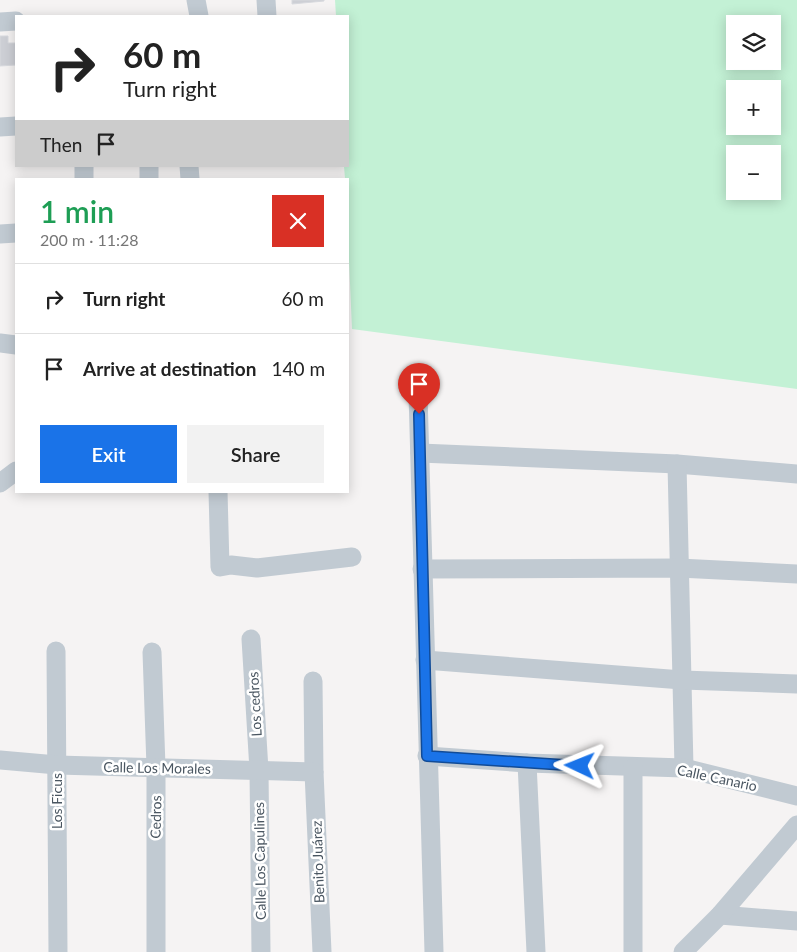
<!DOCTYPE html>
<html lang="en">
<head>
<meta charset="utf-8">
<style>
	:root { --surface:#fff; --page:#f2f2f2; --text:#222; --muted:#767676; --line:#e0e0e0; --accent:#1a73e8 }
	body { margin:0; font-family:Lato,sans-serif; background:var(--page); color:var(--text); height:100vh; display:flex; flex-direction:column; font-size:19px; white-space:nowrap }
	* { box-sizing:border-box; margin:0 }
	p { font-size:16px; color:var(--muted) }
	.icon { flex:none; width:28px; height:28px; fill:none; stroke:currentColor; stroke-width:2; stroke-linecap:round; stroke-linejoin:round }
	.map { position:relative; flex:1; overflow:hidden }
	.side { position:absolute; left:15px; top:178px; width:334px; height:315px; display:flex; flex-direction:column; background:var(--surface); border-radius:0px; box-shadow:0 2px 12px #0003 }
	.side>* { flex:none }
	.banner { position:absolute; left:15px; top:15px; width:334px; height:152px; border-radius:0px; box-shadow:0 2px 12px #0003; background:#fff; color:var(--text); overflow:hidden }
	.fabs { position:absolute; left:726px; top:15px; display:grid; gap:10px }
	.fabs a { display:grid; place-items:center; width:55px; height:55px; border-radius:0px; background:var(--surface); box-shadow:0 2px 12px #0003; font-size:25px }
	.pin { position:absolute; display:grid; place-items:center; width:42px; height:42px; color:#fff; margin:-51px -21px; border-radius:50% 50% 50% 0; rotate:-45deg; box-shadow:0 0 5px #0007 }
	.pin .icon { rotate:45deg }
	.me { position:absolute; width:55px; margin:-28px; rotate:272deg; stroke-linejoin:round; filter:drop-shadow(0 0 4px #0008) }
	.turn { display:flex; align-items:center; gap:18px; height:105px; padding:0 25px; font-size:22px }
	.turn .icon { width:65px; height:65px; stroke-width:2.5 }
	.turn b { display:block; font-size:35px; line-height:42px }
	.then { display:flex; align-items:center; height:48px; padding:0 25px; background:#0003; gap:10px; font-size:19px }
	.round { display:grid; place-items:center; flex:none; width:52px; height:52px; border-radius:0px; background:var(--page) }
	.overview { display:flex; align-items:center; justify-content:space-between; height:85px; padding:0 25px }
	h1 { font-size:30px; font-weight:600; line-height:38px; color:#1e9e55 }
	.action { display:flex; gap:10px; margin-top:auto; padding:10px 25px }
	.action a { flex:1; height:58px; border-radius:0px; background:var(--accent); color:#fff; font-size:20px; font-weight:600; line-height:58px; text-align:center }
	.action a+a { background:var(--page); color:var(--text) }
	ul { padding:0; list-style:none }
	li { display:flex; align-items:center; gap:15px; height:70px; padding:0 25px; border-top:1px solid var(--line) }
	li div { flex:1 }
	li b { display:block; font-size:19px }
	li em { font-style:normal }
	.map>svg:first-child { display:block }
</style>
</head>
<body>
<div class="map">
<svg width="797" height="952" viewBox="0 0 797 952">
	<rect width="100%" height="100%" fill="#f5f3f3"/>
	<path fill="#c3f1d5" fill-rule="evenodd" d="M335 0H797V389L352 329 348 237V179H345L344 166H348V16H336ZM735 24H772V61H735ZM735 89H772V126H735ZM735 154H772V191H735Z"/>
	<g fill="#cdcfd5" stroke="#d7d9de">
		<polygon points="292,0 324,0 324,1 292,4"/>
		<polygon points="0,36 8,36 8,43 16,43 16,65 0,66"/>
	</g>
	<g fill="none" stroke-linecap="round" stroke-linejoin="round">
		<g stroke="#c1cad2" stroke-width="19">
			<polyline points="196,0 199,16"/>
			<polyline points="266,0 267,16"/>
			<polyline points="0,22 16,21"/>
			<polyline points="0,127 16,126"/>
			<polyline points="84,166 84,179"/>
			<polyline points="149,166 149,179"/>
			<polyline points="189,166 190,179"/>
			<polyline points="0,234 16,233"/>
			<polyline points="0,343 16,345"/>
			<polyline points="418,394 434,952"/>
			<polyline points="420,453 677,464 797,474"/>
			<polyline points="677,464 684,768"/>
			<polyline points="0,483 16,471"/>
			<polyline points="218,491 220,567 231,565 257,568 352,557"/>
			<polyline points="422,569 679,568 797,574"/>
			<polyline points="251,639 259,770 261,952"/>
			<polyline points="56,651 58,952"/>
			<polyline points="152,652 156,767 156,952"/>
			<polyline points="425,660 682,680 797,684"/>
			<polyline points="313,681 314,772 322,952"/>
			<polyline points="427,756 527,763 684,768 797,796"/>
			<polyline points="0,760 57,765 314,772"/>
			<polyline points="527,763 536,952"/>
			<polyline points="720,915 797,921"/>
			<polyline points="633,952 633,768"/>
			<polyline points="683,952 720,915 797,825"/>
		</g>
	</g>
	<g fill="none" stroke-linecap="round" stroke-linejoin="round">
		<defs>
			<polyline id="route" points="419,414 427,756 580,766"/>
		</defs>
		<use href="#route" stroke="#114b97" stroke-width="12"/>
		<use href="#route" stroke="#1a73e8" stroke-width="9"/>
	</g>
	<g text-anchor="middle" stroke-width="5" stroke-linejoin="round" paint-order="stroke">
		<g font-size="14" fill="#4a5661" stroke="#fff">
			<text transform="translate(255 704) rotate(-93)" y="5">Los cedros</text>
			<text transform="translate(157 768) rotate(1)" y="5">Calle Los Morales</text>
			<text transform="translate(717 778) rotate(12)" y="5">Calle Canario</text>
			<text transform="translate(57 801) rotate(-90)" y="5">Los Ficus</text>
			<text transform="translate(156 817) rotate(-89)" y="5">Cedros</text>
			<text transform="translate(260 861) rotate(-91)" y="5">Calle Los Capulines</text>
			<text transform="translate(318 862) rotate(-92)" y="5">Benito Juárez</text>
		</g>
	</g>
</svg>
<div class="fabs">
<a><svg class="icon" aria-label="layers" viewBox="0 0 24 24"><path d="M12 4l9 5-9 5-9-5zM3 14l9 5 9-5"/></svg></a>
<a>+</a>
<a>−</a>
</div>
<div class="pin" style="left:419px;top:414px;background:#d93025"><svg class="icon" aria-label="arrive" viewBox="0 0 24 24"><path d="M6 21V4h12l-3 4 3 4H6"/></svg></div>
<svg class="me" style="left:580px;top:766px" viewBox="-20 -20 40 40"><path d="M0-17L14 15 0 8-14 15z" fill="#1a73e8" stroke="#fff" stroke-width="4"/></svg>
<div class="banner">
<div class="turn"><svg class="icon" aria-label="right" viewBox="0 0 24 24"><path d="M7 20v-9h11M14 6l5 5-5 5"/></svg><div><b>60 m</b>Turn right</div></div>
<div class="then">Then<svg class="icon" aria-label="arrive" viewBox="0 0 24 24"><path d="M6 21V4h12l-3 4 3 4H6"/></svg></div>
</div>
<section class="side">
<div class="overview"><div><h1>1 min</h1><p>200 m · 11:28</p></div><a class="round" style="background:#d93025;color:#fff"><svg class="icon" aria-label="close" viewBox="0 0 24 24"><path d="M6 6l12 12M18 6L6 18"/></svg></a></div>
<ul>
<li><svg class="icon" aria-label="right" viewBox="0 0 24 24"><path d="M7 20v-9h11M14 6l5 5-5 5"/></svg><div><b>Turn right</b></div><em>60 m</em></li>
<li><svg class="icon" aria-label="arrive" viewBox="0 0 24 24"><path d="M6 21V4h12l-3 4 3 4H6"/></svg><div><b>Arrive at destination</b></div><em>140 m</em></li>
</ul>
<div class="action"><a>Exit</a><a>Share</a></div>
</section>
</div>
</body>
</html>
